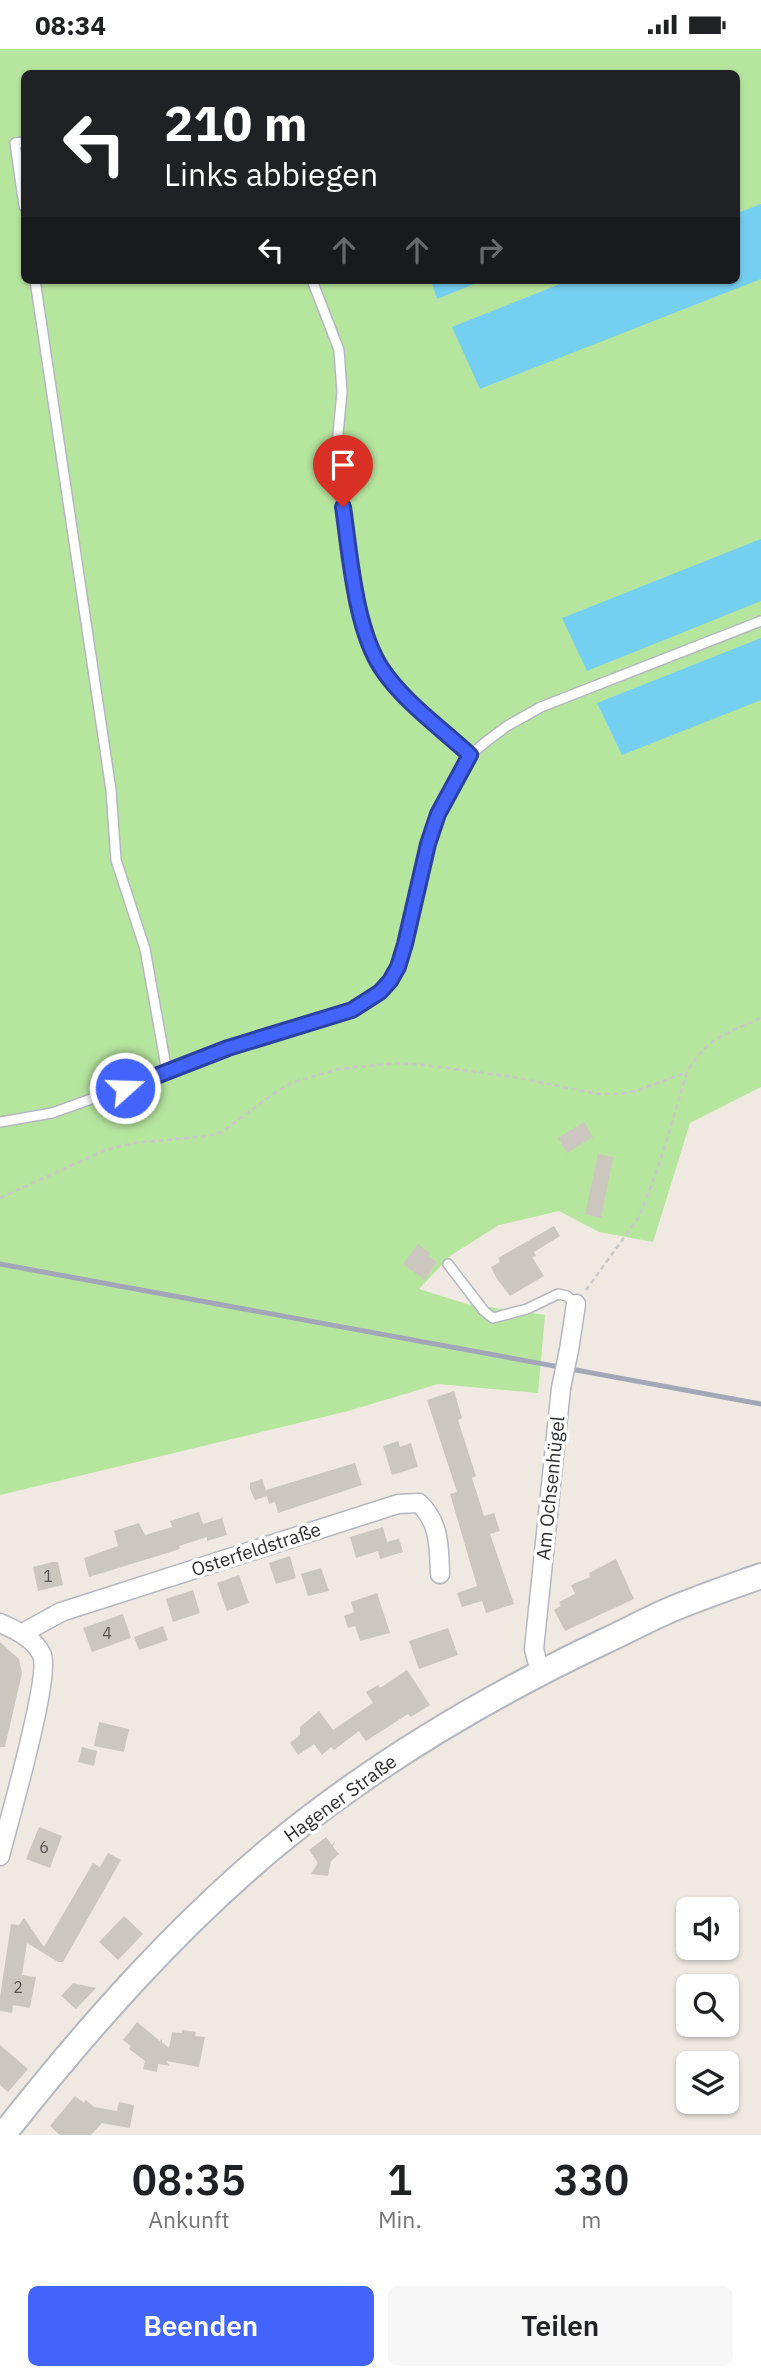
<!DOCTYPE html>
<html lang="de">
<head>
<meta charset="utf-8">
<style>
	:root { --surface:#fff; --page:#f6f6f6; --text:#202124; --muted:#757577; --accent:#4264fb }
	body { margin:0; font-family:"IBM Plex Sans",sans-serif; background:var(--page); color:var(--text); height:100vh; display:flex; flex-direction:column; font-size:26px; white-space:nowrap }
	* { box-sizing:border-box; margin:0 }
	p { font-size:23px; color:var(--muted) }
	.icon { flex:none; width:38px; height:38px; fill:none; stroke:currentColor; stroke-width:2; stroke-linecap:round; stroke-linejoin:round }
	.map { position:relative; height:2086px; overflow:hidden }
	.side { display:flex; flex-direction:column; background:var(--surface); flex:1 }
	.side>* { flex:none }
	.hud { position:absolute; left:21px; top:21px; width:719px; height:214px; border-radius:10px; box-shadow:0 2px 5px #0004; background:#202124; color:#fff; overflow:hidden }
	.fabs { position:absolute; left:676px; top:1848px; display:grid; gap:14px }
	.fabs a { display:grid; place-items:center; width:63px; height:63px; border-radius:10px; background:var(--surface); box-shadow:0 2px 5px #0004; font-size:35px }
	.pin { position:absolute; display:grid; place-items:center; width:60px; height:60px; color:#fff; margin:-72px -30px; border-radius:50% 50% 50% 0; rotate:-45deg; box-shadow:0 0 7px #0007 }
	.pin .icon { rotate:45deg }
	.me { position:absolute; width:77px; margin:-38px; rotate:70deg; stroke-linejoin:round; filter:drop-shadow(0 0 5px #0008) }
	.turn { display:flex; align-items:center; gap:24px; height:147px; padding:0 28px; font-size:32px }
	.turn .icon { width:91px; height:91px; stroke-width:2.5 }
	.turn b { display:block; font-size:49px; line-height:60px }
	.lanes { display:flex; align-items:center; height:66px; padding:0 28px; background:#0003; justify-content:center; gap:35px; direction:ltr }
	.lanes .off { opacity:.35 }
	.eta { display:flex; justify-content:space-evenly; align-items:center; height:119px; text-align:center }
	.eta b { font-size:42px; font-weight:600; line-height:49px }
	.button { display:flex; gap:14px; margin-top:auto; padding:14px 28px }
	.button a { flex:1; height:80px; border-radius:10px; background:var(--accent); color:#fff; font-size:28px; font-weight:600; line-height:80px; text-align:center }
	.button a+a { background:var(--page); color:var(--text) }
	.status { display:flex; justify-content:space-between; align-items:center; height:49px; padding:0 35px; background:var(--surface); direction:ltr }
	.status svg { height:19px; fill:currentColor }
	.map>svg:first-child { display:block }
</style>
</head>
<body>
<div class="status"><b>08:34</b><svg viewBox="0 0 49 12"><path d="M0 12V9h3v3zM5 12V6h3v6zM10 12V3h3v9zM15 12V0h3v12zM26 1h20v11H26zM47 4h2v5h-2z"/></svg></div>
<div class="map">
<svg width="761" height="2086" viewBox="0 0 761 2086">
	<rect width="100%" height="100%" fill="#efe9e1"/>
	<path fill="#b6e59e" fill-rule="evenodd" d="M0 0H761V1038L690 1074 653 1193 599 1183 559 1162 499 1176 450 1207 419 1240 467 1255 545 1266 538 1344 438 1335 348 1362 0 1446ZM24 24H737V231H24Z"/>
	<g fill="#75cff0">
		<polygon points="761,155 761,230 480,340 452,278 570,231 737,231 737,164"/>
		<polygon points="431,231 484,231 437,250"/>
		<polygon points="761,490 761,552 587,622 562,569"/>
		<polygon points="761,589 761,651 622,706 597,654"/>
	</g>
	<g fill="#cbc7bf">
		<polygon points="584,1073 593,1088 567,1104 558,1089"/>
		<polygon points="598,1105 613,1108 601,1169 585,1165"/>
		<polygon points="554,1177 560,1187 534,1203 536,1207 532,1208 544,1227 510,1247 497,1230 491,1218 500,1213 498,1209"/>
		<polygon points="418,1195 430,1204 428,1207 437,1213 425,1231 403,1215"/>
		<polygon points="454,1342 462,1369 458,1371 476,1427 472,1429 484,1467 494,1464 500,1482 490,1485 514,1555 486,1564 482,1552 462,1558 457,1544 477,1537 450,1445 457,1443 427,1351"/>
		<polygon points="398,1392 400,1398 411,1394 418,1418 392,1426 383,1397"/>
		<polygon points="355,1414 362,1436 278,1464 275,1453 269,1455 267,1447 255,1451 250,1440 250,1434 262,1430 266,1441"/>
		<polygon points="199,1463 203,1475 222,1469 227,1486 207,1492 207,1488 179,1497 180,1500 89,1528 84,1509 118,1497 114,1482 139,1474 145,1486 172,1478 170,1472"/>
		<polygon points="383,1478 387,1493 399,1490 403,1503 380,1510 378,1502 356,1509 350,1488"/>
		<polygon points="290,1507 296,1529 276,1535 269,1514"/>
		<polygon points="616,1510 634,1550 565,1582 554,1561 561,1557 559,1553 575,1545 571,1536 590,1528 589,1524"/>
		<polygon points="52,1513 58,1513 63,1536 38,1542 33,1518"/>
		<polygon points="321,1519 329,1542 308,1547 301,1525"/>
		<polygon points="239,1526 249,1554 227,1562 217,1534"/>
		<polygon points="193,1541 200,1564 173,1573 166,1550"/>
		<polygon points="377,1544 390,1584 360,1592 355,1577 348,1579 344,1567 354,1563 351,1553"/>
		<polygon points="123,1565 131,1589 92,1603 83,1579"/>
		<polygon points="163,1577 168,1591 139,1601 134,1588"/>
		<polygon points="448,1579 458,1606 419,1620 409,1592"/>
		<polygon points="0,1593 19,1610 22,1624 5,1698 0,1698"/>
		<polygon points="407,1621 430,1656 411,1668 408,1665 366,1692 359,1682 334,1701 331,1698 322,1706 314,1695 298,1706 290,1694 300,1686 300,1678 319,1662 333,1681 373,1654 366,1643 378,1636 380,1639"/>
		<polygon points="99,1673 129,1680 124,1703 94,1697"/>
		<polygon points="82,1698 97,1702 94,1717 78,1713"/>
		<polygon points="39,1778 62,1787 50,1819 26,1810"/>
		<polygon points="326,1788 332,1796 335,1792 333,1798 339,1805 331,1812 328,1827 311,1825 318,1814 309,1801"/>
		<polygon points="108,1804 121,1811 63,1913 58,1913 27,1894 22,1926 36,1928 30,1959 13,1956 12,1964 0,1962 0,1948 11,1875 19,1876 24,1869 44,1898 93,1814 100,1818"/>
		<polygon points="124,1867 143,1885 118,1911 99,1893"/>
		<polygon points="73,1934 96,1939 76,1960 61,1947"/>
		<polygon points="137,1973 160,1992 162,1990 162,1993 169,1999 172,1983 182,1984 182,1981 196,1983 195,1987 205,1988 199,2018 166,2012 170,2017 158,2015 157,2023 143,2020 145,2012 129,2000 131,1997 123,1991"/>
		<polygon points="0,1996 28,2020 8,2043 0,2036"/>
		<polygon points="75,2047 84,2054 86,2051 94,2058 117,2062 119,2053 134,2056 130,2079 102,2074 91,2086 60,2086 50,2077"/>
	</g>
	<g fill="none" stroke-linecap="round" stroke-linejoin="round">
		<defs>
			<g id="lane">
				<polyline points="24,93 15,94 24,157"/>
				<polyline points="35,231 111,741 116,811 145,900 167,1023"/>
				<path d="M312 231 339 301 342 343 338 385 339 433 362 571C367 587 372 603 381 617 401 651 441 680 470 706"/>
				<path d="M0 1073 52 1064 167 1023 228 999 352 961C372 949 386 938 398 918L428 795 438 765 462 719 470 706 487 692 507 677 541 658 761 572"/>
				<polyline points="448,1215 484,1262 493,1269 527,1260 558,1245 567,1247 576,1255"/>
			</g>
			<g id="street">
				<polyline points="569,1301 576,1255"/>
				<path d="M0 1574C16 1581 34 1589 42 1606 51 1628 8 1775 0 1807"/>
				<path d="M23 1584 61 1563 398 1455 419 1454C440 1474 439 1498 440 1525"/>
				<polyline points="540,1623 534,1600 561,1339"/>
			</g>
			<path id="secondary" d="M3 2086C85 1982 175 1879 278 1794 377 1713 489 1647 605 1592 629 1581 652 1568 677 1558 704 1547 733 1537 761 1527"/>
		</defs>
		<use href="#lane" stroke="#b4b7c1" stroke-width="12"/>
		<use href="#street" stroke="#b4b7c1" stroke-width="21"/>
		<use href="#secondary" stroke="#b4b7c1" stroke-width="28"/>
		<g stroke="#c9c9c9" stroke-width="2.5" stroke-dasharray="5 3.5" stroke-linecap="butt">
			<polyline points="0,1149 105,1101 134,1094 208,1087 222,1083 273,1045 291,1034 338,1020 398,1014 425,1016 513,1028 598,1045 620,1045 639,1041 687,1023"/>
			<path d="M586 1241 639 1168 659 1116 687 1023C706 989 727 984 761 969"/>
		</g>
		<use href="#lane" stroke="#fff" stroke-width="9"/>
		<use href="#street" stroke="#fff" stroke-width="18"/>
		<use href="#secondary" stroke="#fff" stroke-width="24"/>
		<polyline stroke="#a3a6b8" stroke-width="5" points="0,1215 761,1355"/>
		<defs>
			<polyline id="street-bridge" points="561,1339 569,1301"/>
		</defs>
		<use href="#street-bridge" stroke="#b4b7c1" stroke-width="21" stroke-linecap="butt"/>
		<use href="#street-bridge" stroke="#fff" stroke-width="18"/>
	</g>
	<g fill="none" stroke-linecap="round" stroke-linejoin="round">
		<defs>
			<path id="route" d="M125 1039 228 999 352 961 380 943 390 932 398 918 405 895 428 795 438 765 470 706C441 679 404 653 382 620 355 580 350 505 343 458"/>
		</defs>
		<use href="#route" stroke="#2b41a3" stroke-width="18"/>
		<use href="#route" stroke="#4264fb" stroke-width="12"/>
	</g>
	<g text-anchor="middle" stroke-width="7" stroke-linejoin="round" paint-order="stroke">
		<g font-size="16" fill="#555452">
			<text x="48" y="1533">1</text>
			<text x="107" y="1590">4</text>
			<text x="44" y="1804">6</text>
			<text x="18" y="1944">2</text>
		</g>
		<g font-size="19" fill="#2e2e2e" stroke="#fff">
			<text transform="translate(550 1439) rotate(-84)" y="7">Am Ochsenhügel</text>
			<text transform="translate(256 1500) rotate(-18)" y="7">Osterfeldstraße</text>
			<text transform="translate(340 1749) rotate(-36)" y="7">Hagener Straße</text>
		</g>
	</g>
</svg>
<div class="fabs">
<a><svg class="icon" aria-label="sound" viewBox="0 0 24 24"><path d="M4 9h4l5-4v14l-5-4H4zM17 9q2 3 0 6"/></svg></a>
<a><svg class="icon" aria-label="search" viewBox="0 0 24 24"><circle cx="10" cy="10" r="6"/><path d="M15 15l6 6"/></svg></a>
<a><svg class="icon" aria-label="layers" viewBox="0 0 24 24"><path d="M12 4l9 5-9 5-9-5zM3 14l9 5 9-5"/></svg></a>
</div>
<div class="pin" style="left:343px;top:458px;background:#d93025"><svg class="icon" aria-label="arrive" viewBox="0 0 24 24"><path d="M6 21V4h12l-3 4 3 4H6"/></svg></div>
<svg class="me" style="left:125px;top:1039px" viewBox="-20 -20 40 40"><circle r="17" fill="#4264fb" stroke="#fff" stroke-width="3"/><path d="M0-11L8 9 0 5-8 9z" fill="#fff"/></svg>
<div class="hud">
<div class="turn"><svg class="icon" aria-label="left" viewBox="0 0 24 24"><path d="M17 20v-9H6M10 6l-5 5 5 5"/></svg><div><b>210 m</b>Links abbiegen</div></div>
<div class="lanes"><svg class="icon" aria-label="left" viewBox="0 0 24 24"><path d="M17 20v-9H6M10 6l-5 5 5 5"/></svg><svg class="icon off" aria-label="ahead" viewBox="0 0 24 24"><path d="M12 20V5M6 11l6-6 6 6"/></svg><svg class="icon off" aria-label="ahead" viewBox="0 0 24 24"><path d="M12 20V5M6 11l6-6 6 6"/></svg><svg class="icon off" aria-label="right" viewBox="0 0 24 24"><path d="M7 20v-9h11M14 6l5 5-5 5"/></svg></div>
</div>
</div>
<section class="side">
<div class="eta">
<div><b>08:35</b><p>Ankunft</p></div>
<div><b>1</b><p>Min.</p></div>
<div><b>330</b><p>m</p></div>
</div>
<div class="button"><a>Beenden</a><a>Teilen</a></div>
</section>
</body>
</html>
